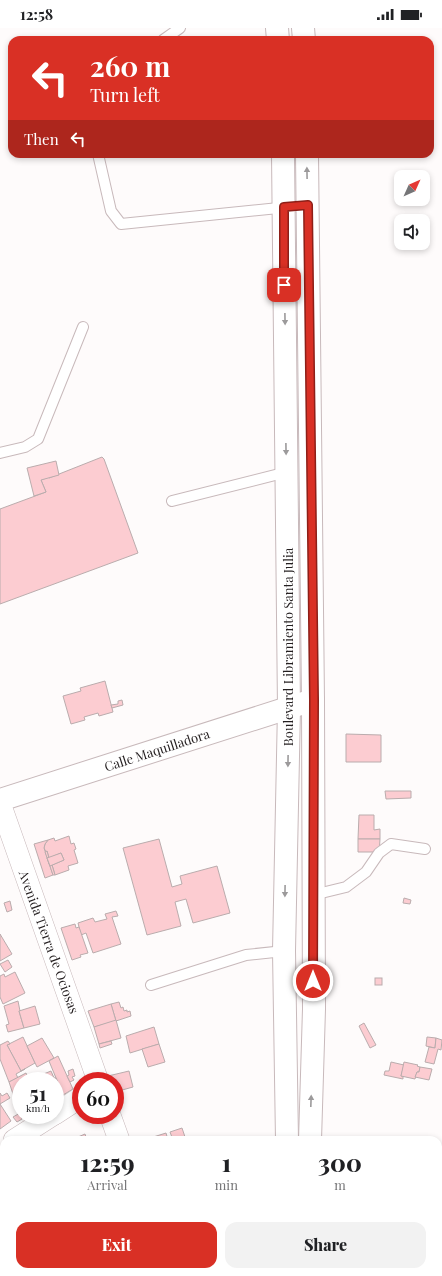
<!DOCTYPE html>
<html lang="en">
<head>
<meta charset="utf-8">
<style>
	:root { --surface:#fff; --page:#f2f2f2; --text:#202124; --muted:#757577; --accent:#d93025 }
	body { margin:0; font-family:"Playfair Display",serif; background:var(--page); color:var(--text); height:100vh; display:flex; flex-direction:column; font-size:15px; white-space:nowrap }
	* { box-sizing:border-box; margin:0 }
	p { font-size:13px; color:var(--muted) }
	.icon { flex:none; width:22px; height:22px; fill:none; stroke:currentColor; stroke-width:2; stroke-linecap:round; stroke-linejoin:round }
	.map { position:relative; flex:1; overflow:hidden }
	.side { position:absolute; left:0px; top:1108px; width:442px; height:140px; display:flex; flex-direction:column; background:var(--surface); border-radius:12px 12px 0 0; box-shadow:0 2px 6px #0003 }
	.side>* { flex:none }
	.banner { position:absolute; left:8px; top:8px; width:426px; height:122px; border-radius:12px; box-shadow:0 2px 6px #0003; background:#d93025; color:#fff; overflow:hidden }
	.needle { width:26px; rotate:45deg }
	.tools { position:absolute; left:394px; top:142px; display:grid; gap:8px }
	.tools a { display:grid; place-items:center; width:36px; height:36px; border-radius:8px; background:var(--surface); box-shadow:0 2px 6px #0003; font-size:20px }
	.speed { position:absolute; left:12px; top:1044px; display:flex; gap:8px; font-size:20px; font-weight:700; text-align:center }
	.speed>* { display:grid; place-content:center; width:52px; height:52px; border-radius:50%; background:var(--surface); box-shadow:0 2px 6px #0003; line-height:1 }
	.speed small { font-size:10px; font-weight:400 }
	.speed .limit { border:6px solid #d22; background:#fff; color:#111 }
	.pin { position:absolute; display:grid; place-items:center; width:34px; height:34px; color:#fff; margin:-17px; border-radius:8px; box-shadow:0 2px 6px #0006 }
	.me { position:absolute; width:44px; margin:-22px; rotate:0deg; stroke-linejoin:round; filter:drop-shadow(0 0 3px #0008) }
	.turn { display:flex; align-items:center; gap:14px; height:84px; padding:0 16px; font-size:18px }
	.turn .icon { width:52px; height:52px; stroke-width:2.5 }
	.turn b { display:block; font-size:28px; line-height:34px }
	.then { display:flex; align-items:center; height:38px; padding:0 16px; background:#0003; gap:8px; font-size:15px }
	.eta { display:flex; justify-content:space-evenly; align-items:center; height:68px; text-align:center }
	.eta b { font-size:24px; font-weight:800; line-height:28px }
	.action { display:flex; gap:8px; margin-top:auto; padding:8px 16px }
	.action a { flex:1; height:46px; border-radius:12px; background:var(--accent); color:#fff; font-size:16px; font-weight:800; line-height:46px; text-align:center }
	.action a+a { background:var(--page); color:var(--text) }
	.status { display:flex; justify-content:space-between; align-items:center; height:28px; padding:0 20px; background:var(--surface); direction:ltr }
	.status svg { height:11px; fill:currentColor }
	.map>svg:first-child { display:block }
</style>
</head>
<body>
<div class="status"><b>12:58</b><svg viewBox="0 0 49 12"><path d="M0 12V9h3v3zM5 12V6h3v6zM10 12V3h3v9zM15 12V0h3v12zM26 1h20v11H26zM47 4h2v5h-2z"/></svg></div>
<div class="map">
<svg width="442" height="1248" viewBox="0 0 442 1248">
	<rect width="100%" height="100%" fill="#fefbfb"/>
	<g fill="#fcccd1" stroke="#baacad">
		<polygon points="102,429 104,431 138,525 0,576 0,481 46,464 41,452 49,449 49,450"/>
		<polygon points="56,433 59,447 41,452 46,464 34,468 27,440"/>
		<polygon points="105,653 113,684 99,688 98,685 84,689 85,692 71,696 63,668 81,663 80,660"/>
		<polygon points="122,672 123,677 112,680 111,677 118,676 118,673"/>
		<polygon points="346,706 381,707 381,734 346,734"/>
		<polygon points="385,763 411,763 411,770 386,771"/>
		<polygon points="359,787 374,787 374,802 380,801 380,811 358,811"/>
		<polygon points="69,808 71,816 74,815 76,821 74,822 78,835 68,838 69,842 55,847 52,837 64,832 61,825 49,830 47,823 46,824 44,820 45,816 48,812 54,810 55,813"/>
		<polygon points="159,811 172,859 182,856 180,848 217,838 230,885 193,895 186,871 175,874 181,898 147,907 123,820"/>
		<polygon points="358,811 380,811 379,827 374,824 358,824"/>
		<polygon points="48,812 45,816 44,820 53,847 45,850 34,816"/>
		<polygon points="47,823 49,830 47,830 50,838 52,837 55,847 53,847 45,824"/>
		<polygon points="61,825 64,832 50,838 47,830"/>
		<polygon points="404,870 411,872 410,876 403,875"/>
		<polygon points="10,873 12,882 7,884 4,875"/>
		<polygon points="116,883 118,888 112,889 121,916 93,925 86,905 81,907 78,895 93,890 95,894 107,891 105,886"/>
		<polygon points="75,896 76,900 79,899 88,925 80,927 81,929 72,932 61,900"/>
		<polygon points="0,906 12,926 0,933"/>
		<polygon points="8,932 12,939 5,944 0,936"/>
		<polygon points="15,944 25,965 3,976 0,969 0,948 4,946 5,949"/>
		<rect x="375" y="950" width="7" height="7"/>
		<polygon points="18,973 20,983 19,983 24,1000 8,1004 6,997 9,996 4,978"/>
		<polygon points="119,974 121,980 123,979 124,983 127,982 127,984 130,983 131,988 116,993 111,976"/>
		<polygon points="111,976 116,993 94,999 88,983"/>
		<polygon points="35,978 40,996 24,1000 19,983"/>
		<polygon points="116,992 121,1010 99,1016 94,999"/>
		<polygon points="364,995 376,1017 370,1020 359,998"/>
		<polygon points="154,999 159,1016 130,1025 126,1008"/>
		<polygon points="23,1009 35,1035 21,1043 7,1017"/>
		<polygon points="427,1009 436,1010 435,1020 426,1018"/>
		<polygon points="42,1010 54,1030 37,1039 27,1018"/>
		<polygon points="436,1010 442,1012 441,1022 438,1021 434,1036 425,1034 429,1019 435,1020"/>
		<polygon points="8,1013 10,1016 7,1017 21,1043 25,1041 16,1046 18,1050 9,1054 0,1031 0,1017"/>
		<polygon points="111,1013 112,1016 100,1020 99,1016"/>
		<polygon points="159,1016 165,1034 148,1039 142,1021"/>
		<polygon points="58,1028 73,1061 63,1067 49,1033"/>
		<polygon points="391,1034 404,1037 401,1048 403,1048 403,1051 384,1047 385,1043 389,1043"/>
		<polygon points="404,1034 418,1037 417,1038 420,1039 419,1044 417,1044 415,1051 401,1048"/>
		<polygon points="420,1039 432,1041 429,1052 415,1049 417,1044 419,1044"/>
		<polygon points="73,1041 75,1048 72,1049 74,1052 70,1054 67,1048 69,1047 68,1043"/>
		<polygon points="51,1043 54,1050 56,1050 62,1064 55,1067 55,1053 21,1053 21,1072 16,1075 9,1054 26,1045 29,1052"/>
		<polygon points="129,1043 133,1059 115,1064 115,1053 110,1053 108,1048"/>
		<polygon points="0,1065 2,1068 7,1065 10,1070 0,1076"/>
		<polygon points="0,1076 11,1093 0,1101"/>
		<polygon points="20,1085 22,1091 17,1094 13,1089"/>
		<polygon points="182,1100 186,1112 173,1112 170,1104"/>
		<polygon points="166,1105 168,1112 147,1112 147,1111"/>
		<polygon points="85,1106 87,1112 79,1111 78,1109"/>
		<polygon points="12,1244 23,1244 24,1248 13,1248"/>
		<polygon points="23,1244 40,1244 41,1248 24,1248"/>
		<polygon points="93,1244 119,1244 107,1248 94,1248"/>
	</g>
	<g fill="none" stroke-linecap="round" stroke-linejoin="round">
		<defs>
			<g id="lane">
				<polyline points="163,12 180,0"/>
				<polyline points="98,126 111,183 121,196 308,177"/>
				<polyline points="0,425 25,419 38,411 83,299"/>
				<polyline points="172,473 287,444"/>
				<polyline points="313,867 346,859 366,844 379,825 391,816 425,821"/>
				<polyline points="151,957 246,927 284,923"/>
			</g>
			<g id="street">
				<polyline points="0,775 98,1053"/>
				<polyline points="55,1086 81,1069"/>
				<polyline points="110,1087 119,1112"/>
				<polyline points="14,1112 53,1087"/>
				<polyline points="166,1244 167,1248"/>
			</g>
			<polyline id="secondary" points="0,772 313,672"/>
			<g id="primary">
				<polyline points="277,0 278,12"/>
				<polyline points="303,0 304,12"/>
				<polyline points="283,126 289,680 284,923 287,1112"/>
				<polyline points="307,126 313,672 314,981 310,1112"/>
				<polyline points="279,1248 279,1244"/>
				<polyline points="301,1248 301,1244"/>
			</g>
		</defs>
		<use href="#lane" stroke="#c8b9bb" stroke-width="12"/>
		<use href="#street" stroke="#c8b9bb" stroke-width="22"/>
		<use href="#secondary" stroke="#c8b9bb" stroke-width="24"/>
		<use href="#primary" stroke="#c8b9bb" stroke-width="24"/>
		<use href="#lane" stroke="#fff" stroke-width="10"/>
		<use href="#street" stroke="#fff" stroke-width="21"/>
		<use href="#secondary" stroke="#fff" stroke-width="22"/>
		<use href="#primary" stroke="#fff" stroke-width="22"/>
	</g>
	<defs><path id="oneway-solid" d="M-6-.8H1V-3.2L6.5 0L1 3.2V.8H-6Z"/></defs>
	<g fill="#9c9a9b">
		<use href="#oneway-solid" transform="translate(307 145) rotate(-91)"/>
		<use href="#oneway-solid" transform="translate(285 291) rotate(89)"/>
		<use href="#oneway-solid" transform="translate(286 421) rotate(89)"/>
		<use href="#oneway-solid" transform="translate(288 733) rotate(91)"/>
		<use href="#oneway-solid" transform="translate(285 863) rotate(91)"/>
		<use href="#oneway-solid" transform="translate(311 1073) rotate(-88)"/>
	</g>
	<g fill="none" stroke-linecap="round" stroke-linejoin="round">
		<defs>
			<polyline id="route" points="284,257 284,179 308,177 314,672 313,953"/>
		</defs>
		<use href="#route" stroke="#8d1f18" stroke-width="10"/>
		<use href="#route" stroke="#d93025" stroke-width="7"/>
	</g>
	<g text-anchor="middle" stroke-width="3.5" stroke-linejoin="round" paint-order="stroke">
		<g font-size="13" fill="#241f20" stroke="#fff">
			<text transform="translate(288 619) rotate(-90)" y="5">Boulevard Libramiento Santa Julia</text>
			<text transform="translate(157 722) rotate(-18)" y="5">Calle Maquilladora</text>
			<text transform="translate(49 914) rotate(70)" y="5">Avenida Tierra de Ociosas</text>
		</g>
	</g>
</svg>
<div class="tools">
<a><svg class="needle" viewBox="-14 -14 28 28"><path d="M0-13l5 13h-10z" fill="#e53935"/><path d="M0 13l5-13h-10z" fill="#757577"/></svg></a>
<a><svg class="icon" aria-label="sound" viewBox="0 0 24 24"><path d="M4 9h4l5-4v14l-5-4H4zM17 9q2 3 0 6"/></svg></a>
</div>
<div class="speed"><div>51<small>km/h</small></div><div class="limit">60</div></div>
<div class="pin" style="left:284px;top:257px;background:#d93025"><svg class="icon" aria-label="arrive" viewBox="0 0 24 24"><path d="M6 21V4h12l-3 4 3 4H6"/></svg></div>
<svg class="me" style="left:313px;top:953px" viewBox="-20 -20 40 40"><circle r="17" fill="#d93025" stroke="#fff" stroke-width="3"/><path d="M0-11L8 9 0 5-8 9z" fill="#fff"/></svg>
<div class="banner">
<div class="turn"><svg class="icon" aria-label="left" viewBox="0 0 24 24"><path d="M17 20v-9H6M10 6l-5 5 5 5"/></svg><div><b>260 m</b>Turn left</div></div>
<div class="then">Then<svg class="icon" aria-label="left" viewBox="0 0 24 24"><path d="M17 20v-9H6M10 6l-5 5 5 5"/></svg></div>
</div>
<section class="side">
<div class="eta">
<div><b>12:59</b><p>Arrival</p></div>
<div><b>1</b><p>min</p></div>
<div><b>300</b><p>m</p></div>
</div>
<div class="action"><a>Exit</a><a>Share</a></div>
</section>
</div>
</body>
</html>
